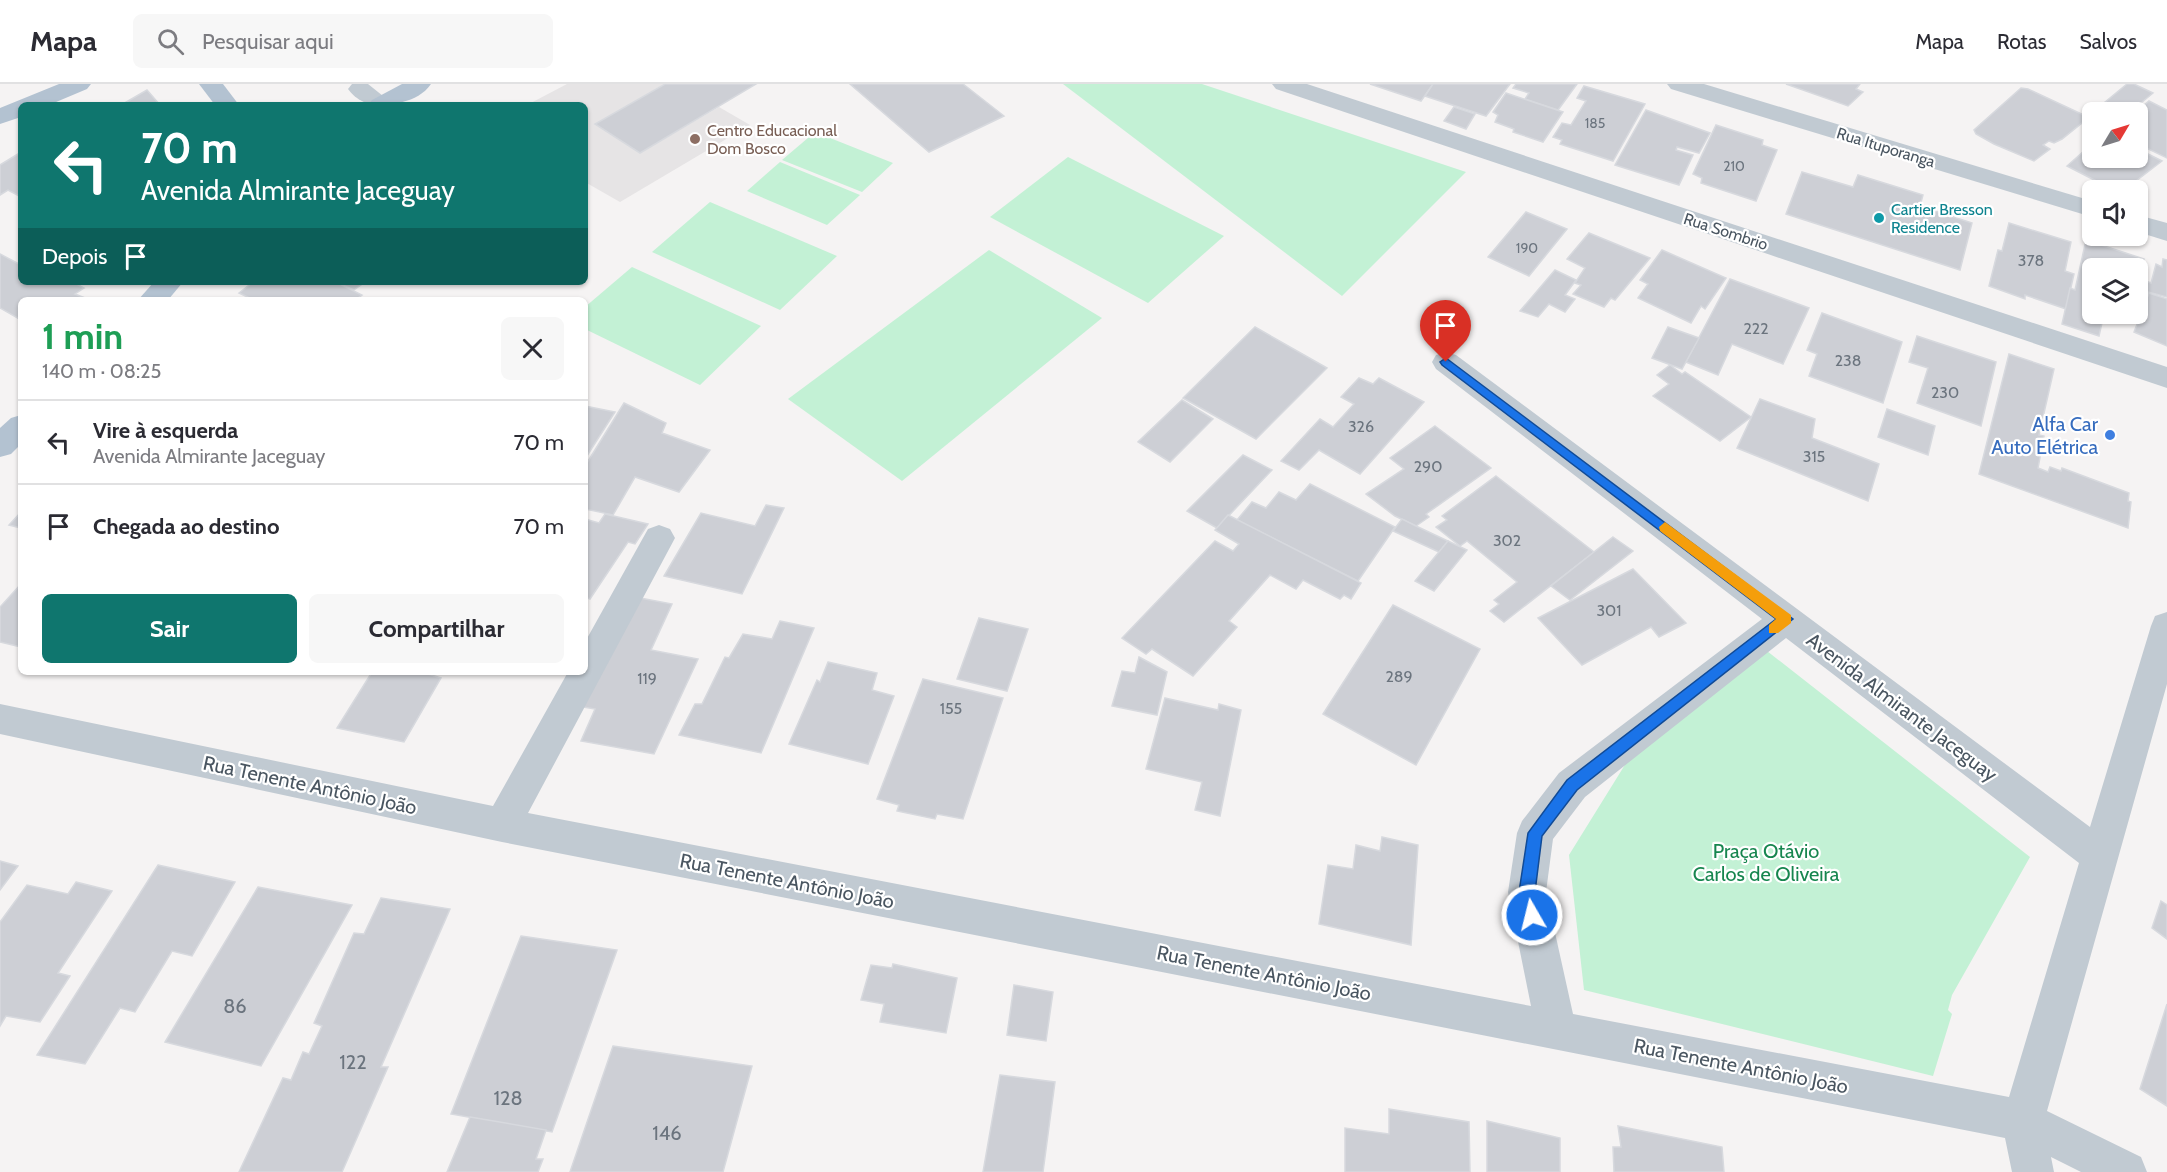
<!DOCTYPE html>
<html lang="pt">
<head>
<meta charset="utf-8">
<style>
	:root { --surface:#fff; --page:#f7f7f7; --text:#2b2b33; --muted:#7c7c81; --line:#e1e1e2; --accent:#0f766e }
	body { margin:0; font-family:Cabin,sans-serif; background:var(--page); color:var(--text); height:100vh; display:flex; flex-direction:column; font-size:22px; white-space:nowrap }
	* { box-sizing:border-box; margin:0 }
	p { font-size:20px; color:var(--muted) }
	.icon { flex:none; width:33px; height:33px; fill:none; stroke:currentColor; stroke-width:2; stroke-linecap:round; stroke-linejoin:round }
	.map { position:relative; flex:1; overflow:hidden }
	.side { position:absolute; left:18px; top:213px; width:570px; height:378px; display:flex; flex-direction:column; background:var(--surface); border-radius:9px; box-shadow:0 2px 4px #0004 }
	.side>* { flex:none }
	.banner { position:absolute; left:18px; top:18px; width:570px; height:183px; border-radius:9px; box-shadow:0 2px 4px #0004; background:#0f766e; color:#fff; overflow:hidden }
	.needle { width:39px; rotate:52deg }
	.tools { position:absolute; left:2082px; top:18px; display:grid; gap:12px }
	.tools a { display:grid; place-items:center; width:66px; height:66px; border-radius:9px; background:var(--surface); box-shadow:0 2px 4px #0004; font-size:30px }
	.pin { position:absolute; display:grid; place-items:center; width:51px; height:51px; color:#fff; margin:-62px -26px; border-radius:50% 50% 50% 0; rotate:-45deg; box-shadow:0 0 6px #0007 }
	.pin .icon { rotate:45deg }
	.me { position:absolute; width:66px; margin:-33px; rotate:352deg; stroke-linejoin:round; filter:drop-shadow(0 0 4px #0008) }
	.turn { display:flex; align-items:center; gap:21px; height:126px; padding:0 24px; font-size:27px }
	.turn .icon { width:78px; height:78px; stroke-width:2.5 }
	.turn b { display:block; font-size:42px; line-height:51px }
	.then { display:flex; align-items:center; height:57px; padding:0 24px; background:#0003; gap:12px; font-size:22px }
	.round { display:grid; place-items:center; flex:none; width:63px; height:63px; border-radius:9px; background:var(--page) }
	.head { display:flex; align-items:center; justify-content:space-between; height:102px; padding:0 24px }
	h1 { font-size:36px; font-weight:800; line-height:45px; color:#1e9e55 }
	.cta { display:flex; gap:12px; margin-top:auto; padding:12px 24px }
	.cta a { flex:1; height:69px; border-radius:9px; background:var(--accent); color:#fff; font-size:24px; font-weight:800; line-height:69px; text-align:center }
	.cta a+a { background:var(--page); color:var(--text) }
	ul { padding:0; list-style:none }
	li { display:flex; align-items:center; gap:18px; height:84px; padding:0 24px; border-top:2px solid var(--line) }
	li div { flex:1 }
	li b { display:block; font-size:22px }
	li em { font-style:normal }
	header { display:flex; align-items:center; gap:36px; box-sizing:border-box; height:84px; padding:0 30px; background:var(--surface); border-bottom:2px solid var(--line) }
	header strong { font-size:28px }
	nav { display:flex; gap:33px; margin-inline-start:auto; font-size:21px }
	.search { width:420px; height:54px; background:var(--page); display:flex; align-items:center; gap:15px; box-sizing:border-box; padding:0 21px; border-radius:9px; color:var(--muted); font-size:22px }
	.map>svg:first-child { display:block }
</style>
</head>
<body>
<header>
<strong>Mapa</strong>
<div class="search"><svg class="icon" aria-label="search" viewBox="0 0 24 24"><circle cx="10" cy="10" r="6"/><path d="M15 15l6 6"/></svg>Pesquisar aqui</div>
<nav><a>Mapa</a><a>Rotas</a><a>Salvos</a></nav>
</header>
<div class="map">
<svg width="2167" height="1088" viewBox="0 0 2167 1088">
	<rect width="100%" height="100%" fill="#f5f3f3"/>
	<polygon fill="#e6e4e5" points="567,0 664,0 595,40 640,69 719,23 750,41 620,118 585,98 585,21 527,21"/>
	<g fill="#c3f1d5">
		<polygon points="1063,0 1202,0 1466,88 1342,212"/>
		<polygon points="815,48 893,79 862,108 782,76"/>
		<polygon points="1068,73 1224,152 1148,219 990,133"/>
		<polygon points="780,78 860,111 827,141 747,107"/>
		<polygon points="710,118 837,172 780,226 652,168"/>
		<polygon points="989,166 1102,234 902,397 788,315"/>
		<polygon points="632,183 761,242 700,301 585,245 585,223"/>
		<polygon points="1767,567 2030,773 1952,911 1948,926 1952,930 1933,992 1584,906 1569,771 1636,663"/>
	</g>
	<g fill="#cdcfd5" stroke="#d7d9de" stroke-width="1.5">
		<polygon points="665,0 756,0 640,69 595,40"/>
		<polygon points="850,0 963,0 1004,32 929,68"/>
		<polygon points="1370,0 1433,0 1421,17"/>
		<polygon points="1433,0 1510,0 1486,32 1425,12"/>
		<polygon points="1516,0 1577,0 1558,26 1525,15 1529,9 1513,4"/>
		<polygon points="1786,0 1860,0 1856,5 1863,8 1848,22"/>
		<polygon points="2127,0 2134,0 2153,9 2130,28 2093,28"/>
		<polygon points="1584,2 1645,20 1613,77 1560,60 1562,56 1553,53 1562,39 1571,41 1586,17 1577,14"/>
		<polygon points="2021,4 2028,5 2086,32 2087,35 2062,55 2054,59 2049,57 2043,61 2050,65 2034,77 1994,60 1976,50 1974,46"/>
		<polygon points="147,6 160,21 121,21"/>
		<polygon points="1506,9 1563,28 1543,58 1513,48 1514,45 1495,38 1498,31 1493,28"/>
		<polygon points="2149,17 2167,26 2167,74 2138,60 2136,28"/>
		<polygon points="1454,23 1475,30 1466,45 1444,37"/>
		<polygon points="1646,26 1710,49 1699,69 1677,63 1676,66 1693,71 1679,101 1615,81"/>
		<polygon points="1716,41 1763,56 1762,61 1777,66 1756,117 1701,99 1702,94 1693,90"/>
		<polygon points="2092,60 2092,74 2138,74 2138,65 2162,77 2124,106 2110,99 2106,102 2067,82"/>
		<polygon points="21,68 21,113 8,106 0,111 0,81"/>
		<polygon points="1802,88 1853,103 1858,91 1923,111 1920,122 1972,139 1960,186 1786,130"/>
		<polygon points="1526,128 1567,145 1529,192 1488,173"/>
		<polygon points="2009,139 2071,158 2065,187 2074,190 2066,225 2025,211 2025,215 1989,202 1998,166 2002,167"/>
		<polygon points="1589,149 1650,174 1615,216 1611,214 1604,223 1573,210 1581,201 1575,199 1585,184 1567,175"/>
		<polygon points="2086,156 2144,175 2138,197 2138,184 2092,184 2092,230 2104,230 2099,252 2062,240 2070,204 2075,206"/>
		<polygon points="1662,166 1726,194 1705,225 1701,222 1691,239 1638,214 1648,200 1640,196"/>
		<polygon points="0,170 21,181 21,198 73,198 84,204 75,210 85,214 21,216 21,236 0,224"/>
		<polygon points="2163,175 2167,176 2167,213 2140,206 2143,196 2151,199 2156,180 2162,183"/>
		<polygon points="1555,186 1576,196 1565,211 1575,215 1565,228 1549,220 1538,233 1520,227"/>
		<polygon points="1730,195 1809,224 1783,280 1732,260 1718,291 1686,278"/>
		<polygon points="253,198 336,198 362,211 355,216 254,216 239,209"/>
		<polygon points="336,198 365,198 354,206"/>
		<polygon points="2149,209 2167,215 2167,262 2134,248"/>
		<polygon points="1822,229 1902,258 1883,319 1809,292 1817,270 1807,266"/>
		<polygon points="1255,243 1327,284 1256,355 1183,314"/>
		<polygon points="1668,243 1699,254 1682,285 1652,274"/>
		<polygon points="1917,252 1996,278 1981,342 1917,319 1928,284 1909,278"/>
		<polygon points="2009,270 2054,285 2039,351 2044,352 2038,384 2048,388 2050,383 2061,387 2062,384 2129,409 2128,417 2131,418 2128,444 1979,390"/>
		<polygon points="1670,281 1682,290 1685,288 1751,333 1720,357 1653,312 1669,300 1657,291"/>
		<polygon points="1359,294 1373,300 1379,294 1424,318 1360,390 1319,366 1299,386 1281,377 1320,335 1333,343 1354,320 1341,313"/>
		<polygon points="1760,315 1815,335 1812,354 1879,380 1868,417 1737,364"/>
		<polygon points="1182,316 1213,335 1170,378 1138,358"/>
		<polygon points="624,319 666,339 662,349 710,366 679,408 635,393 613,431 585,425 585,382"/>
		<polygon points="585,322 615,328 585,375"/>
		<polygon points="1887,325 1935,342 1928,371 1878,353"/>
		<polygon points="1435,342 1491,384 1426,430 1429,433 1416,442 1395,432 1366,410 1404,385 1390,374"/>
		<polygon points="1243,371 1272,386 1217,444 1187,427"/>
		<polygon points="1496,392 1594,468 1504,538 1490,527 1499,520 1494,516 1517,498 1467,457 1460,462 1436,443 1447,436 1442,432"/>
		<polygon points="1310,400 1395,443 1358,497 1237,436 1252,418 1266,424 1279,408 1296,416"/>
		<polygon points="766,421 784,424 742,510 664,492 701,429 755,442"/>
		<polygon points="21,428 21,444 9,441"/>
		<polygon points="605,430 648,440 635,460 628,458 590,515 585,513 585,435 599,439"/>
		<polygon points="1228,431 1361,499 1351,515 1344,511 1340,515 1303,496 1296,505 1270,491 1229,537 1237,543 1193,592 1152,565 1146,570 1122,554 1215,457 1233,467 1239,460 1215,446"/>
		<polygon points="1402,435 1416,442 1448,457 1439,468 1393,447"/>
		<polygon points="1613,453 1633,467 1570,516 1551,502"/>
		<polygon points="1448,457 1467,466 1434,507 1415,497"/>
		<polygon points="1633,485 1686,539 1659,553 1651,543 1582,581 1538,534"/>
		<polygon points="21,500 21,563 0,558 0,523"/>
		<polygon points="635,513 672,520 651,566 698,575 654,670 581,657 595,625 577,622"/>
		<polygon points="1393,521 1480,565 1416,681 1323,630"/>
		<polygon points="979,534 1028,545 1007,607 957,595"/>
		<polygon points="780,537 814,544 761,669 679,651 695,620 702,620 725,573 729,574 743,550 772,555"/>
		<polygon points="1139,573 1167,588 1157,631 1112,622 1122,587 1135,589"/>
		<polygon points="828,578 877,589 872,606 894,612 868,680 789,660 817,596 820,598"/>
		<polygon points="372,588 422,588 441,594 404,658 337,644"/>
		<polygon points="923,595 1003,614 963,735 937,730 935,735 897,727 899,721 877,715"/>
		<polygon points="1165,614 1218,626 1219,620 1241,626 1220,732 1195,726 1202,698 1146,685"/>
		<polygon points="1382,753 1418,761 1411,861 1319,840 1328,781 1353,785 1356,761 1380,767"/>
		<polygon points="0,777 18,782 0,806"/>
		<polygon points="158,781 235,798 192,872 172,867 135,928 120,924 85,980 37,971"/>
		<polygon points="76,798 112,807 58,889 70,892 40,938 6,932 0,942 0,838 27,801 68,810"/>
		<polygon points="258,803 352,821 261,982 165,958"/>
		<polygon points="381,814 450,825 381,983 388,983 342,1088 239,1088 283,994 291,996 303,968 309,970 322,942 314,939 354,849 364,850"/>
		<polygon points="2161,817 2167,821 2167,855 2152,844"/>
		<polygon points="521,852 617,866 552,1048 451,1030"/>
		<polygon points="893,880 957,894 946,949 880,938 884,920 861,916 871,881 892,884"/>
		<polygon points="1014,901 1053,908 1046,957 1007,951"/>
		<polygon points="2167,920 2167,1022 2140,1005"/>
		<polygon points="613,962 752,982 723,1088 570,1088"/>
		<polygon points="1000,991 1055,998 1043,1088 983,1088"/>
		<polygon points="1389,1025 1469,1038 1470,1088 1345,1088 1345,1044 1389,1050"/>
		<polygon points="470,1033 546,1046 536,1075 543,1075 538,1088 447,1088"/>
		<polygon points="1487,1037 1560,1054 1560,1088 1487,1088"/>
		<polygon points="1618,1042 1722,1063 1724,1088 1614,1088 1613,1063 1621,1063"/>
	</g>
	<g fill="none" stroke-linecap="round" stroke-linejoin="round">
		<g fill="#c1cad2" fill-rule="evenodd">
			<path d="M352 0H368L393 20C376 24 359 20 348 5Z"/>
			<polygon points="1272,0 1307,0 2167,283 2167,304 1276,5"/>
			<polygon points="1667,0 1704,0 2092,117 2092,133 1671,5"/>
			<polygon points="2138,131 2167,139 2167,157 2138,148"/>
			<path d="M1446 268 1456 271 2090 743 2151 542 2155 532 2167 528V600L2047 1027 2141 1073 2147 1088H2081L2051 1073 2054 1088H2012L2005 1054 502 758 0 650V620L493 722 568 588H585V558L648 445 659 441 670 445 675 454 528 729 1531 922 1508 808 1517 749 1522 737 1559 689 1762 535 1436 285 1432 278 1436 271ZM1786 554 2079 779 2009 1013 1573 930 1546 808 1553 755 1585 713Z"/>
		</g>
		<g fill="#b3c2d1" fill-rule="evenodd">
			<polygon points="59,0 91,0 87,5 49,21 21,21 21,33 0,40 0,24"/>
			<polygon points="199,0 223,0 239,21 215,21"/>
			<path d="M402 0H431C417 20 390 21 368 21L372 16Z"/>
			<polygon points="154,198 183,198 168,216 138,216"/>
			<polygon points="21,331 21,360 11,370 0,373 0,344 11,334"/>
		</g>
	</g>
	<polygon fill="#1a73e8" stroke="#114b97" stroke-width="1.5" points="1446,274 1793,535 1577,706 1542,752 1535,808 1540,831 1538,837 1532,839 1526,837 1519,808 1528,749 1567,696 1776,535 1442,281 1440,278"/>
	<polygon fill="#f59e0b" points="1665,438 1791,531 1791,539 1778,549 1769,549 1769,541 1776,535 1660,447 1659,443"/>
	<circle fill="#8d6e63" stroke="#fff" stroke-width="2" cx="695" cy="55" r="6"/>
	<circle fill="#0f9aa8" stroke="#fff" stroke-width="2" cx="1879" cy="134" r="6"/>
	<circle fill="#3f7fe0" stroke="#fff" stroke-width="2" cx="2110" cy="351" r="6"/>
	<g text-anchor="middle" stroke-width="4.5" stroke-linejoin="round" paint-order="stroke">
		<g font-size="14" fill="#6b747e">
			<text x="1595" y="44">185</text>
			<text x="1734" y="87">210</text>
			<text x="1527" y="169">190</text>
		</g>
		<g font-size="16" fill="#785e54" stroke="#fff" text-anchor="start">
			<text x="707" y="52">Centro Educacional<tspan x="707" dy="18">Dom Bosco</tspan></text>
		</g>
		<g font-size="16" fill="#4a5661" stroke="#fff">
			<text transform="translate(1886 63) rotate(17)" y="6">Rua Ituporanga</text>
			<text transform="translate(1726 147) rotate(18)" y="6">Rua Sombrio</text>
		</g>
		<g font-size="16" fill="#0d838f" stroke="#fff" text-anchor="start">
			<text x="1891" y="131">Cartier Bresson<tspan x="1891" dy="18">Residence</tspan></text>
		</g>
		<g font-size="16" fill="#6b747e">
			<text x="2031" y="182">378</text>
			<text x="1756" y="250">222</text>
			<text x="1848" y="282">238</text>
			<text x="1945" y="314">230</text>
			<text x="1361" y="348">326</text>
			<text x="1814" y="378">315</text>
			<text x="1428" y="388">290</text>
			<text x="1507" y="462">302</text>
			<text x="1609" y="532">301</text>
			<text x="1399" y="598">289</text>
			<text x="647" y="600">119</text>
			<text x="951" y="630">155</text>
		</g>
		<g font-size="20" fill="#366cbe" stroke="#fff" text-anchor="end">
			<text x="2098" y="347">Alfa Car<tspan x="2098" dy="23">Auto Elétrica</tspan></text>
		</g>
		<g font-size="20" fill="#4a5661" stroke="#fff">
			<text transform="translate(1902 623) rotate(37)" y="7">Avenida Almirante Jaceguay</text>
			<text transform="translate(310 701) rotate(12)" y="7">Rua Tenente Antônio João</text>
			<text transform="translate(787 797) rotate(11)" y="7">Rua Tenente Antônio João</text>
			<text transform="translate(1264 889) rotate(11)" y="7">Rua Tenente Antônio João</text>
			<text transform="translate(1741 982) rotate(11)" y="7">Rua Tenente Antônio João</text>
		</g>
		<g font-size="20" fill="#17864f" stroke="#fff">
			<text x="1766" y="774">Praça Otávio<tspan x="1766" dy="23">Carlos de Oliveira</tspan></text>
		</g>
		<g font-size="20" fill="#6b747e">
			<text x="235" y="929">86</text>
			<text x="353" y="985">122</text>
			<text x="508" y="1021">128</text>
			<text x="667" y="1056">146</text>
		</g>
	</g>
</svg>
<div class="tools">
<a><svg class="needle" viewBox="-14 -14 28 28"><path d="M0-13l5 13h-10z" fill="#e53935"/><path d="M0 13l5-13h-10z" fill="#7c7c81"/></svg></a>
<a><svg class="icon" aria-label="sound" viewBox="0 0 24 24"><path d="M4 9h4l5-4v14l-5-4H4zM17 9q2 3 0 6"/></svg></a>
<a><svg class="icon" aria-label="layers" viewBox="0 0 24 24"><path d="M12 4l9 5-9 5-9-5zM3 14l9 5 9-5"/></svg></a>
</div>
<div class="pin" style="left:1446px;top:278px;background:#d93025"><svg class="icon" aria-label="arrive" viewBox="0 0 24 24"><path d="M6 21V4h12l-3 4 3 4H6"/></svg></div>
<svg class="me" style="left:1532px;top:831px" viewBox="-20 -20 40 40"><circle r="17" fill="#1a73e8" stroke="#fff" stroke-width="3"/><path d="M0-11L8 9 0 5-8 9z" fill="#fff"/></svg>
<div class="banner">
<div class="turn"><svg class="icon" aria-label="left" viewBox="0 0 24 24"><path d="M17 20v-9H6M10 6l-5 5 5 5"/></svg><div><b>70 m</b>Avenida Almirante Jaceguay</div></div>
<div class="then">Depois<svg class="icon" aria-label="arrive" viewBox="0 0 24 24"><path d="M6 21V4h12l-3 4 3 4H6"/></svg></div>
</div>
<section class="side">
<div class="head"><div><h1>1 min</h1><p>140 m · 08:25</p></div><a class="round"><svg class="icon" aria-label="close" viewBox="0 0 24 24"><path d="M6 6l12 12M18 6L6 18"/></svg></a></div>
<ul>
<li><svg class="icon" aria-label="left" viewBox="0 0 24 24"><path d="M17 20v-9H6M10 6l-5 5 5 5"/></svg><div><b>Vire à esquerda</b><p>Avenida Almirante Jaceguay</p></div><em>70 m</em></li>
<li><svg class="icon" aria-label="arrive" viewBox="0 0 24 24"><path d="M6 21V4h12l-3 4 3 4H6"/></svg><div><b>Chegada ao destino</b></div><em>70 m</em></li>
</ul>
<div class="cta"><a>Sair</a><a>Compartilhar</a></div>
</section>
</div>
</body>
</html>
